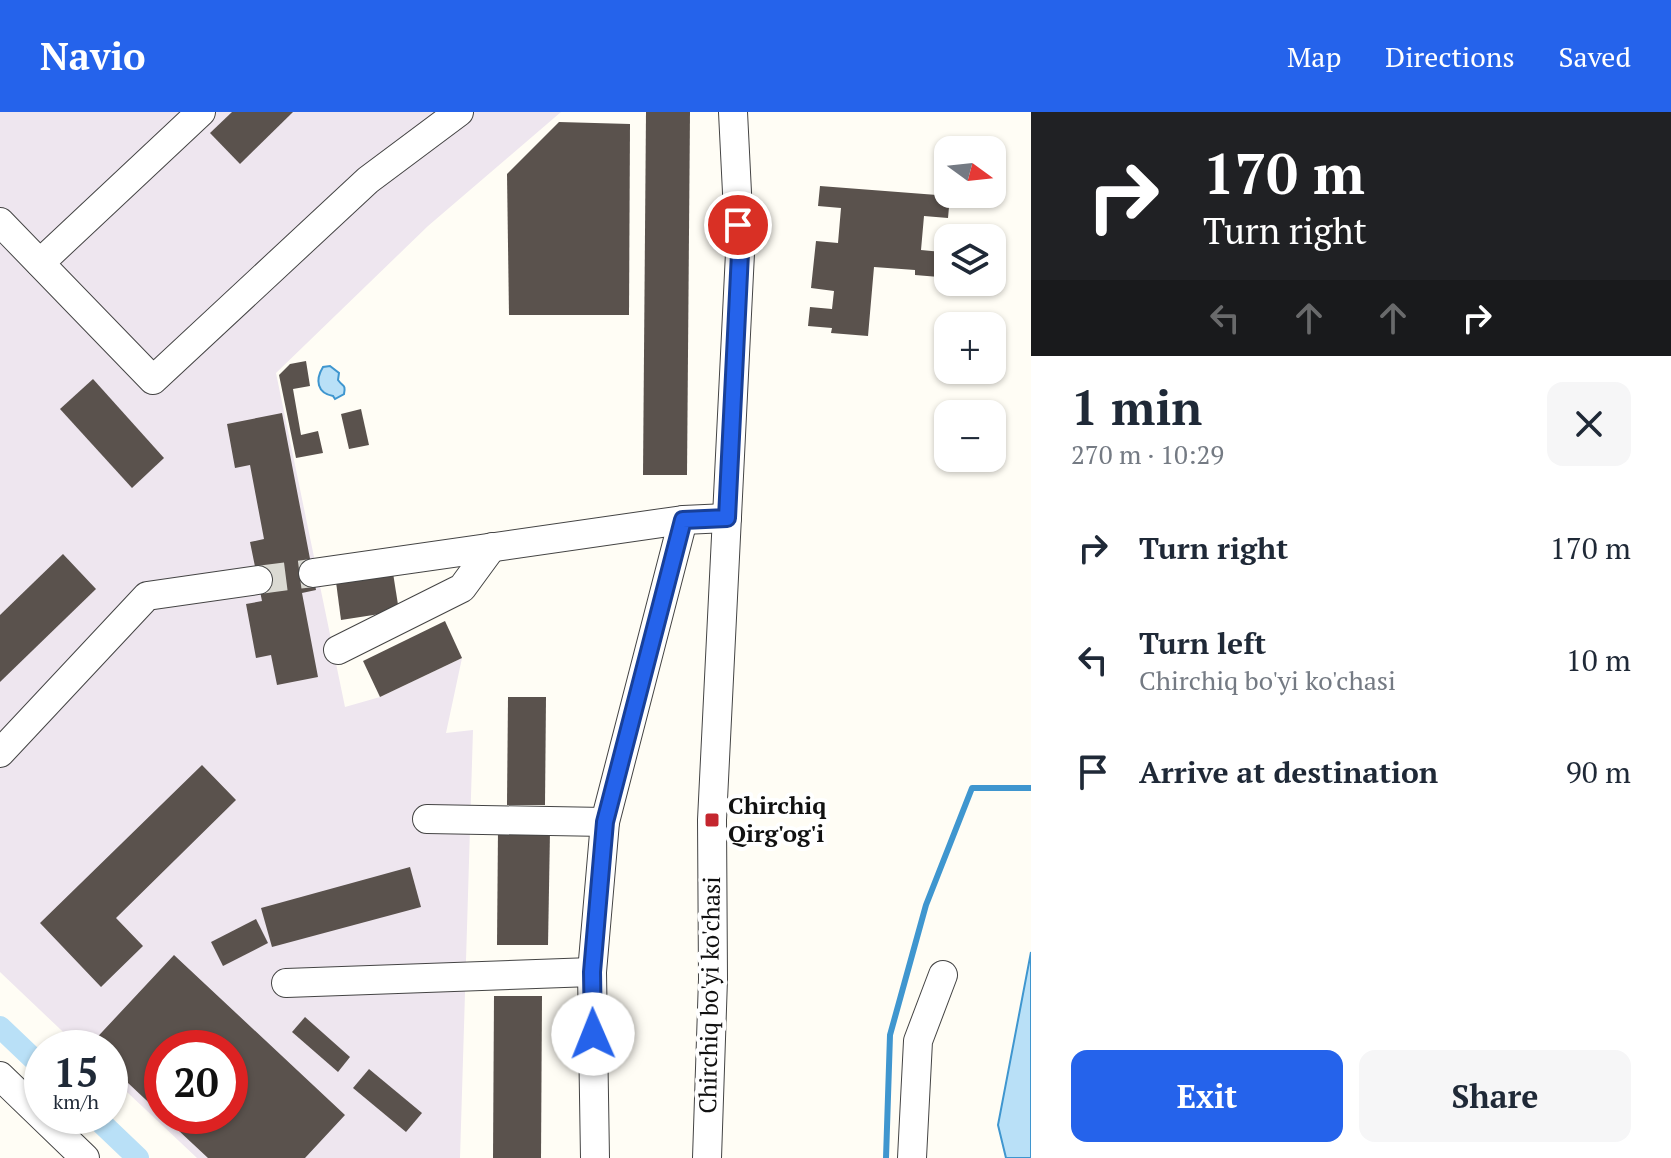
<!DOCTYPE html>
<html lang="en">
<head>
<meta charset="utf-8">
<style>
	:root { --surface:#fff; --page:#f6f6f7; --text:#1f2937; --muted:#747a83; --accent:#2563eb }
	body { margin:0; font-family:"PT Serif",serif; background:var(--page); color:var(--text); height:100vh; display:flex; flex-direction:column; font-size:30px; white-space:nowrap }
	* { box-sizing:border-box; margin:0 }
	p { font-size:26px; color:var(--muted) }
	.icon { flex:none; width:44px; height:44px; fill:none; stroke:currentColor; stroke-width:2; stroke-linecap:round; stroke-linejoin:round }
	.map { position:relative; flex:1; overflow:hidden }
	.details { display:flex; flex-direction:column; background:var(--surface); width:640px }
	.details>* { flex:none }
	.banner { background:#202124; color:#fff; overflow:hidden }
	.needle { width:52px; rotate:105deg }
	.controls { position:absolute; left:934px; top:24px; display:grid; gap:16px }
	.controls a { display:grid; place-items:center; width:72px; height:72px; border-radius:16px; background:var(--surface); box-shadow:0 2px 6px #0004; font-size:40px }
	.speed { position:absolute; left:24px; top:918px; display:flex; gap:16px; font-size:40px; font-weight:700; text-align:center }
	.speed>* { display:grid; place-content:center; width:104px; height:104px; border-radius:50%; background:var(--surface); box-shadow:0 2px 6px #0004; line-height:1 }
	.speed small { font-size:20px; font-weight:400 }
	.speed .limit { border:12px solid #d22; background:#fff; color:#111 }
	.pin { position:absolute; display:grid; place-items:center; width:68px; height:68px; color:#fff; margin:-34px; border:4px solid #fff; border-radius:50%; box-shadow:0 2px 8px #0007 }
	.me { position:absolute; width:88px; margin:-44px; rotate:359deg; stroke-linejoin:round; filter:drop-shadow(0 0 6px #0008) }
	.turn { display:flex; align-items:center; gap:28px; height:168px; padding:0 40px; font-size:36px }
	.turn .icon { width:104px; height:104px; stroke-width:2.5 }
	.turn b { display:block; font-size:56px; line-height:68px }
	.lanes { display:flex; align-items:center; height:76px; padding:0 40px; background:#0003; justify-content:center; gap:40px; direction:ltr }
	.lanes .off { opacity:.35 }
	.round { display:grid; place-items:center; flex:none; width:84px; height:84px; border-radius:16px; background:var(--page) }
	.summary { display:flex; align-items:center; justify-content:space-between; height:136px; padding:0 40px }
	h1 { font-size:48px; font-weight:800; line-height:60px }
	.button { display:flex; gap:16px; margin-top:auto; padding:16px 40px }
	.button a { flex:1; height:92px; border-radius:16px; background:var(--accent); color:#fff; font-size:32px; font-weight:800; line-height:92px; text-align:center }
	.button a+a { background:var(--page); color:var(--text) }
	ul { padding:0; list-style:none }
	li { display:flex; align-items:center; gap:24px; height:112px; padding:0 40px }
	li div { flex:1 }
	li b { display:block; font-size:30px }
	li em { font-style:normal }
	header { display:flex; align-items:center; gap:48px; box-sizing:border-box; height:112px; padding:0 40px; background:var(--accent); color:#fff }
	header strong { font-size:38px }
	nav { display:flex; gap:44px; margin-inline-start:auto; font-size:28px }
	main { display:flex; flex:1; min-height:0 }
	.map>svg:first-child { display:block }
</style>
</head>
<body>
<header>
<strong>Navio</strong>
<nav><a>Map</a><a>Directions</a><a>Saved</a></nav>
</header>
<main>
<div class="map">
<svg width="1031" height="1046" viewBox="0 0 1031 1046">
	<rect width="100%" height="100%" fill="#fffdf5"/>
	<path fill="#eee6ef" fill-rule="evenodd" d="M0 0H561L428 114 276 261 345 595 380 585 462 546 446 621 473 618 460 1046H197L110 964V936H80L0 860ZM162 936H230V1004H162Z"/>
	<g fill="#b9e0f7" stroke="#3f96cf" stroke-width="2">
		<path d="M330 254 339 261 338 268C343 275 346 272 344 282L335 287 333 284C317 281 315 268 323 255Z"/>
		<polygon points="1031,840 1031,1046 1006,1046 998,1013"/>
	</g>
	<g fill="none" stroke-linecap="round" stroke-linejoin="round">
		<polyline stroke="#3f96cf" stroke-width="6" points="886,1046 890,923 926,793 972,676 1031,676"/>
		<g stroke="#b9e0f7" stroke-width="22">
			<polyline points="0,915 42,955"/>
			<polyline points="94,1004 138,1046"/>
		</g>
	</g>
	<g fill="#5a524d">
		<polygon points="232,0 293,0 240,52 210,21"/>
		<polygon points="646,0 690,0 687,363 643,363"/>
		<polygon points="559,10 630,12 629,203 509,203 507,62"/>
		<polygon points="820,74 950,84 948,106 924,104 921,138 942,140 939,165 915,163 915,158 874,155 868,224 831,221 832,216 808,214 810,195 832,197 834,179 811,176 816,129 838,131 841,96 818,94"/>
		<polygon points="306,249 310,274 293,277 301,323 318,319 323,341 296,346 279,263 290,252"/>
		<polygon points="93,267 164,346 132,376 60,297"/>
		<polygon points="361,297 369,333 349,337 341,302"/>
		<polygon points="282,301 316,478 302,481 318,565 277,573 271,543 256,546 246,492 262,489 250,430 264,427 250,353 235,356 227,312"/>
		<polygon points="63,442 96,477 0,570 0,503"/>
		<polygon points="393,461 399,499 341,508 336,470"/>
		<polygon points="445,509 462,546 380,585 363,549"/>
		<polygon points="508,585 546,585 545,693 507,693"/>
		<polygon points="202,653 236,688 116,806 143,834 101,875 40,811"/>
		<polygon points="498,718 550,719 548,833 497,833"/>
		<polygon points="410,755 421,795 272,835 261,796"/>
		<polygon points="256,807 268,831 223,854 211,830"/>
		<polygon points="174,843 345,1003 305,1046 208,1046 163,1004 230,1004 230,936 162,936 162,1003 110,954 110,936 91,936 89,934"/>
		<polygon points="494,884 542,884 541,1046 493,1046"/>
		<polygon points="305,905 350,945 338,960 292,920"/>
		<polygon points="369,957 422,1001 406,1020 353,976"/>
	</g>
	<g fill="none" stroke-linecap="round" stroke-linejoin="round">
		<polyline stroke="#dbdad3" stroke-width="28" stroke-dasharray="28 14" stroke-linecap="butt" points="258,468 313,461"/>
		<defs>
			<g id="minor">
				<polyline points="0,110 153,268 368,68 459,0"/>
				<polyline points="40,151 201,0"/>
				<polyline points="313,461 683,408 727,406"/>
				<polyline points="338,538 462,476 492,435"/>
				<polyline points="0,641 147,484 258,468"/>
				<polyline points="427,707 605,710"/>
				<polyline points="286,871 592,860"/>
				<polyline points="0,964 85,1046"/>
				<polyline points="595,1046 592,860 605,710 683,408"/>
				<polyline points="707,1046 713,867 712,708 740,141 733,0"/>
				<polyline points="912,1046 918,929 943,863"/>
			</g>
		</defs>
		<use href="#minor" stroke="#444" stroke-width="30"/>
		<use href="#minor" stroke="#fff" stroke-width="28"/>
	</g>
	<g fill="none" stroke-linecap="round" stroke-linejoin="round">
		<defs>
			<polyline id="route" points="593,922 592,860 605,710 683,408 727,406 740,141 738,113"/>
		</defs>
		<use href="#route" stroke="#184099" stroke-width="20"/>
		<use href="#route" stroke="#2563eb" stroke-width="14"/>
	</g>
	<rect fill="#c4262e" stroke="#fff" stroke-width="3" x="704" y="700" width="16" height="16" rx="4"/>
	<g text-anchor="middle" stroke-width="8" stroke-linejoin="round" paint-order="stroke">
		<g font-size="24" font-weight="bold" fill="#111" stroke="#fff" text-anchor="start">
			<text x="728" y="702">Chirchiq<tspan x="728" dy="28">Qirg'og'i</tspan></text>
		</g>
		<g font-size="24" fill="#111" stroke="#fff">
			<text transform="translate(710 883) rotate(-89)" y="8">Chirchiq bo'yi ko'chasi</text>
		</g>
	</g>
</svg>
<div class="controls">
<a><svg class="needle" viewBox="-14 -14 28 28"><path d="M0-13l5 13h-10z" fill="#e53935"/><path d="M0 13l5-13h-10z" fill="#747a83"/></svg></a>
<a><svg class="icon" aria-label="layers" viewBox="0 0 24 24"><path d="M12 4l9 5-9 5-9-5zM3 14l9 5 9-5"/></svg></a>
<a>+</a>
<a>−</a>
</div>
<div class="speed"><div>15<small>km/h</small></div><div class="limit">20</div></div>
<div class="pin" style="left:738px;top:113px;background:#d93025"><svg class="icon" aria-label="arrive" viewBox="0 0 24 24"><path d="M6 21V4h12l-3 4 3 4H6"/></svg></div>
<svg class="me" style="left:593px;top:922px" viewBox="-20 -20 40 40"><circle r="19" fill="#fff"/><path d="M0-13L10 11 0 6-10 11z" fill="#2563eb"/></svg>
</div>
<section class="details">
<div class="banner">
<div class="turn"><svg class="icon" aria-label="right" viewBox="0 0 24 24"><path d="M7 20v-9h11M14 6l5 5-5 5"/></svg><div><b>170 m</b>Turn right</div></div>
<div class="lanes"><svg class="icon off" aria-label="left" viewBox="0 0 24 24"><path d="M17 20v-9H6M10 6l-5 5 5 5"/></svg><svg class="icon off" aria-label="ahead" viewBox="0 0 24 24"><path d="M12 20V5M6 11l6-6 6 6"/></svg><svg class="icon off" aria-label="ahead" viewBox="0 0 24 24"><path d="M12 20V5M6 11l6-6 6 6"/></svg><svg class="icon" aria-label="right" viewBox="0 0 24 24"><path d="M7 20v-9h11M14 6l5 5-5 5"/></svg></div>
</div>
<div class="summary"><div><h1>1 min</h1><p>270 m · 10:29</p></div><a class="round"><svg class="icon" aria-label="close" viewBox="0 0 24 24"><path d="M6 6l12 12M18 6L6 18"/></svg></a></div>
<ul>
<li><svg class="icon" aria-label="right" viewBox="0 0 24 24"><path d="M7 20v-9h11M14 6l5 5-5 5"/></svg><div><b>Turn right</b></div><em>170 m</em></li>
<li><svg class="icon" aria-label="left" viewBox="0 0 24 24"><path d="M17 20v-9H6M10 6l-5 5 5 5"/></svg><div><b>Turn left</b><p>Chirchiq bo'yi ko'chasi</p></div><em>10 m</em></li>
<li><svg class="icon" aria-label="arrive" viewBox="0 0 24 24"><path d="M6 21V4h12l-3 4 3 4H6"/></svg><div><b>Arrive at destination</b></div><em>90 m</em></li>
</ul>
<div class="button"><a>Exit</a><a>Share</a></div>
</section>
</main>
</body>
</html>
